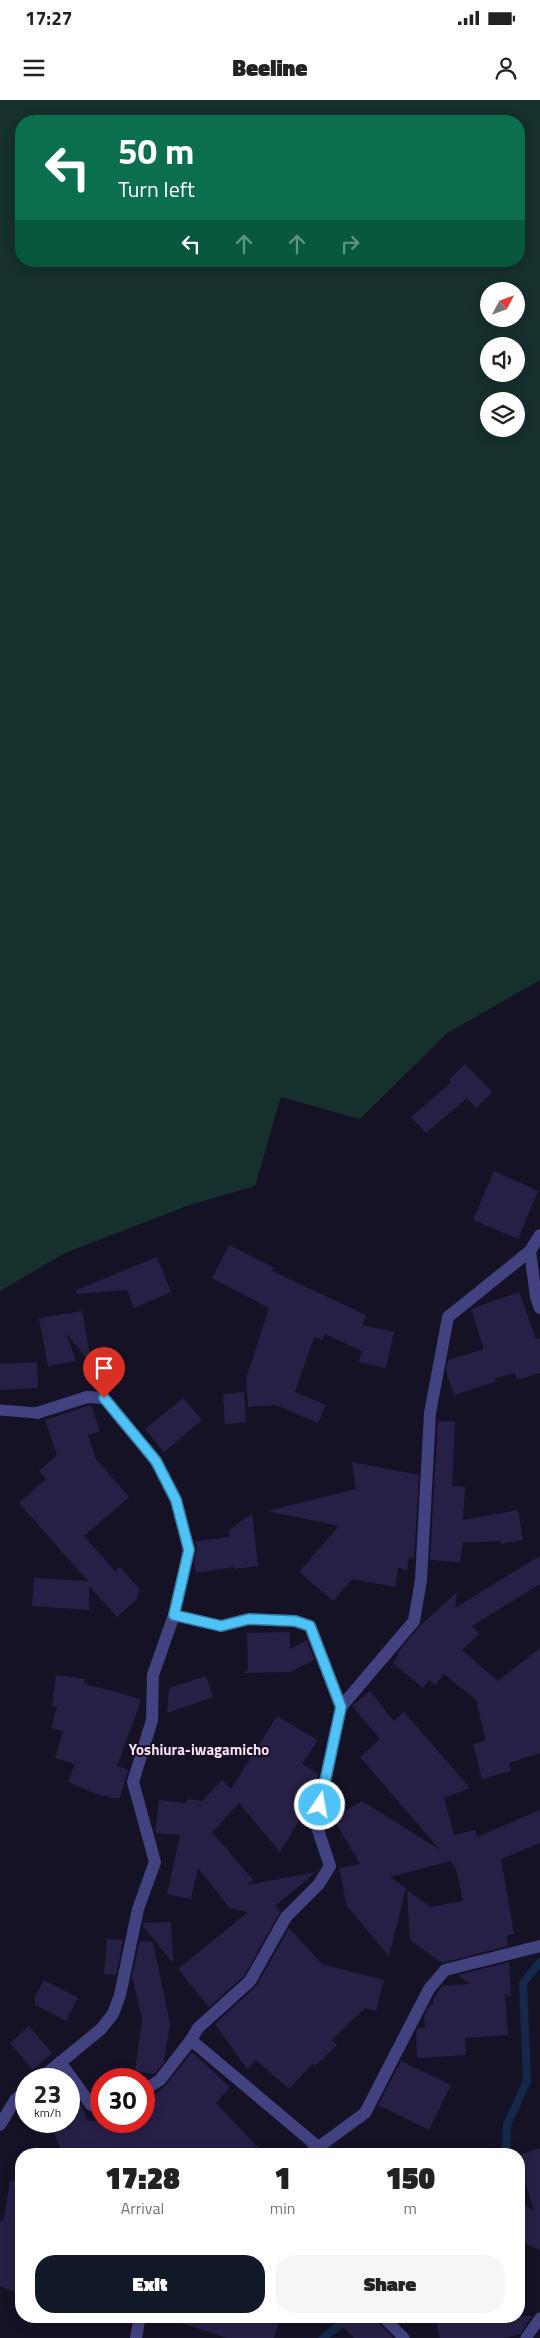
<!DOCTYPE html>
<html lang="en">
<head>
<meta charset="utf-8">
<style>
	:root { --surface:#fff; --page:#f6f6f6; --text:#222; --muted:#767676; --accent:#111827 }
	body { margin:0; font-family:"Titillium Web",sans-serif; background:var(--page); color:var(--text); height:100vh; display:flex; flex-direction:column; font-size:19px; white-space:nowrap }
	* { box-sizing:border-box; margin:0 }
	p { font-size:16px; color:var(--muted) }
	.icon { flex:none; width:28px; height:28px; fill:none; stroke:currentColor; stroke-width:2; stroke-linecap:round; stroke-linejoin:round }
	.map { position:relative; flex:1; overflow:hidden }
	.drawer { position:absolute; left:15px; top:2048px; width:510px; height:175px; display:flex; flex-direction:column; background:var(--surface); border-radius:20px; box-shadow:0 2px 12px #0003 }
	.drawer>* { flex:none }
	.guide { position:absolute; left:15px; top:15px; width:510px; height:152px; border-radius:20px; box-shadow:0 2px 12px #0003; background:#0b6e4f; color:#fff; overflow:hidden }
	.needle { width:32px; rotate:49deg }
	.fabs { position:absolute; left:480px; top:182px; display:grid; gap:10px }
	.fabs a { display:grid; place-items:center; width:45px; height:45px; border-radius:50%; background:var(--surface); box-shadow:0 2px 12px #0003; font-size:25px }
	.speed { position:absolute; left:15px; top:1968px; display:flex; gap:10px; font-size:25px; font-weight:700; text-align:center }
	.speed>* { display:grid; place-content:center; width:65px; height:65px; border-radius:50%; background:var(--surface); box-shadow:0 2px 12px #0003; line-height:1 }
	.speed small { font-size:12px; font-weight:400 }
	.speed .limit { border:8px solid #d22; background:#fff; color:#111 }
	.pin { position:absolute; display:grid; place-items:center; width:42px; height:42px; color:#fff; margin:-51px -21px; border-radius:50% 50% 50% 0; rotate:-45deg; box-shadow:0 0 5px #0007 }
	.pin .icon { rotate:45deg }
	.me { position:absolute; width:55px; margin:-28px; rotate:12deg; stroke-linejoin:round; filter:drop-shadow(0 0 4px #0008) }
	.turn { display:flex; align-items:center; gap:18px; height:105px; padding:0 20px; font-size:22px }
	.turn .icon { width:65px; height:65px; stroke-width:2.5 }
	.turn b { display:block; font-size:35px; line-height:42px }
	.lanes { display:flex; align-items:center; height:48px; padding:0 20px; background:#0003; justify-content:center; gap:25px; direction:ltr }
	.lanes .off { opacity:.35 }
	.eta { display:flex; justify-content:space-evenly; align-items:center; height:85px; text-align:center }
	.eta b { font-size:30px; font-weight:800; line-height:35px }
	.primary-button { display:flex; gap:10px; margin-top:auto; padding:10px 20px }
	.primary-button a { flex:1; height:58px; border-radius:20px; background:var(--accent); color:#fff; font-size:20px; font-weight:800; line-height:58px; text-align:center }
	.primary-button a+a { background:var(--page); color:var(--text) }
	.status { display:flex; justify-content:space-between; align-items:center; height:35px; padding:0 25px; background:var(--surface); direction:ltr }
	.status svg { height:14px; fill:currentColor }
	header { display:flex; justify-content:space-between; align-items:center; height:65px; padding:0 20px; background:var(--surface); font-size:22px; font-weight:800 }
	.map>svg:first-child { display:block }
</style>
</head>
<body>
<div class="status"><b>17:27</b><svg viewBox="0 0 49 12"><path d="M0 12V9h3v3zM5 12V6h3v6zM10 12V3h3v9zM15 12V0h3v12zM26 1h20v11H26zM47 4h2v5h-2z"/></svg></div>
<header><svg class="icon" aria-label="menu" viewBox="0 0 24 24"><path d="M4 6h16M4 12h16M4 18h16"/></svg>Beeline<svg class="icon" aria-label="person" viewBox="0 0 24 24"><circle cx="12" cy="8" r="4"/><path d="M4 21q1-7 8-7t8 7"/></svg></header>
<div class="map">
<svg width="540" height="2238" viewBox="0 0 540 2238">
	<rect width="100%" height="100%" fill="#151226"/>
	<path fill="#16302e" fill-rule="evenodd" d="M0 0H540V880L446 934 360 1019 281 997 255 1086 187 1106 65 1153 0 1191ZM21 21H519V161H21ZM489 191H516V219H489ZM489 246H516V274H489ZM489 301H516V329H489Z"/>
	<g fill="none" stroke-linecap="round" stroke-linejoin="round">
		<g stroke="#142949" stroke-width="8">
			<polyline points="506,2054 507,2025 527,1981 523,1883 540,1862"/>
			<polyline points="323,2238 348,2219"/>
		</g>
	</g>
	<g fill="#272046">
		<polygon points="465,964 492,992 476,1008 467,998 426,1033 411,1017 451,983 449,980"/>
		<polygon points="494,1071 538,1091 518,1139 473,1120"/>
		<polygon points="229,1145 274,1168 272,1171 366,1215 362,1225 394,1232 386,1268 359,1262 362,1251 325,1234 322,1240 314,1237 295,1292 326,1305 318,1323 276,1305 248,1307 246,1279 269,1208 212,1178"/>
		<polygon points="157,1157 171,1192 134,1208 127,1190 77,1194 76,1190"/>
		<polygon points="519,1192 536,1239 540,1238 540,1273 517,1280 515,1273 495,1278 495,1282 454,1295 446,1271 448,1260 484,1249 471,1209"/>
		<polygon points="82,1211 92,1265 66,1233 76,1261 48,1266 39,1218"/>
		<polygon points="37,1262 38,1288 0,1290 0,1264"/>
		<polygon points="244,1292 246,1322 225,1324 223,1294"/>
		<polygon points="183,1298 202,1320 164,1352 145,1329"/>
		<polygon points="91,1305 100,1331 88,1335 96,1359 129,1397 84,1436 115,1471 120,1467 139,1489 137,1499 117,1517 89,1486 89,1510 32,1506 34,1478 88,1481 19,1403 46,1379 39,1371 57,1355 45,1320"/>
		<polygon points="438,1321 455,1322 452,1386 465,1387 463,1420 518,1410 523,1440 501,1444 500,1441 463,1443 460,1462 430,1460"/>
		<polygon points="352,1362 419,1375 414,1458 409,1458 407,1470 398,1468 395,1487 352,1479 333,1501 299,1472 339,1426 267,1411 356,1389"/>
		<polygon points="252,1413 258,1466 234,1469 234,1467 196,1473 194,1463 197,1448 195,1441 230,1437 228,1431"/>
		<polygon points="540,1456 540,1484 472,1526 479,1534 462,1550 498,1581 540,1548 540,1653 509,1663 511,1671 482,1679 473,1644 486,1641 476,1600 444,1574 435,1585 429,1580 423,1588 393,1563 399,1555 397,1553 421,1525 457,1492 455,1508"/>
		<polygon points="290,1532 290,1549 307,1540 314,1560 290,1572 243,1573 248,1570 247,1533"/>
		<polygon points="56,1575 85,1579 84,1584 117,1592 141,1600 117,1666 128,1670 120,1698 112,1698 104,1695 103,1697 68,1682 75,1664 55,1658 63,1631 51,1628 57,1606 52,1606"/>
		<polygon points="206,1576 213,1597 167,1613 169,1588"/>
		<polygon points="370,1591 394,1621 404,1612 470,1688 444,1698 454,1735 475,1730 477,1737 540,1710 540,1743 501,1759 514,1834 507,1835 508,1846 442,1863 410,1840 407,1790 430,1807 463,1801 456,1768 450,1761 390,1777 406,1788 389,1856 347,1806 339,1768 360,1764 333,1718 362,1701 440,1750 360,1657 380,1639 352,1606"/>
		<polygon points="277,1616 318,1640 302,1664 318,1674 313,1698 280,1752 239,1703 212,1732 253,1780 247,1785 316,1772 275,1806 280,1812 244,1876 209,1907 178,1869 248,1812 230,1808 198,1768 191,1799 167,1794 180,1735 155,1733 159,1700 186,1703 187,1699 202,1701 222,1680 231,1689"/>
		<polygon points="171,1822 173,1863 143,1826 143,1823"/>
		<polygon points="289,1828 322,1864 384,1880 376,1911 365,1908 332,1940 337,1945 315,1966 313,1963 289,1989 256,1960 247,1969 215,1924 257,1885"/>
		<polygon points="107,1839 123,1840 116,1875 104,1874"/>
		<polygon points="140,1841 153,1842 170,1924 164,1962 154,1974 135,1971 142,1919 132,1876"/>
		<polygon points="509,1862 511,1897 505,1894 508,1935 465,1938 466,1955 417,1958 416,1933 418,1928 425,1927 424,1916 430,1905 433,1905 433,1899 442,1886 470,1884 458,1875"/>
		<polygon points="44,1880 78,1898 66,1921 35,1905 35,1897"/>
		<polygon points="29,1926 52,1953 33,1970 10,1943"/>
		<polygon points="192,1952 230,1987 216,2003 264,2054 63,2054 49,2021 69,2021 69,1988 82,2007 88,2021 144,2021 144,2004 166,1985"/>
		<polygon points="401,1961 451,1985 429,2030 378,2005"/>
		<polygon points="540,2048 540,2150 519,2141 519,2102 534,2111 519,2062 519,2055"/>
		<polygon points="10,2081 21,2082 21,2194 0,2186 0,2121 3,2122"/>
		<polygon points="173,2216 281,2216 274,2238 227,2238 173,2220"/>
		<polygon points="332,2216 375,2216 377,2221 393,2238 354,2238"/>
		<polygon points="435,2216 532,2216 520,2234 504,2238 440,2238"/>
	</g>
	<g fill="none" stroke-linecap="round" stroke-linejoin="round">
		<g stroke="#434281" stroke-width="11">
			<polyline points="0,1310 37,1313"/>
			<polyline points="382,2216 404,2238"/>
			<polyline points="526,2238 540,2218"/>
		</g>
		<g stroke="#434281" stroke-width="12">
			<polyline points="530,1151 536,1197 540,1208"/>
			<polyline points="37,1313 87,1297 104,1298 156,1361 176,1400 189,1450 174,1515 153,1575 152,1620 133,1682 155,1762 138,1809 120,1895 113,1914 101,1929 40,1979"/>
			<polyline points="174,1515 221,1526 249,1519 295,1521 310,1526 341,1607"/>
			<polyline points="191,1940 198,1928 250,1881 286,1817 319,1784 330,1766 316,1724 341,1607 414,1521 421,1480 430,1313 448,1217 530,1151 540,1135"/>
			<polyline points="60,1962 91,2005 101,2007"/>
			<polyline points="144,1990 160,1980 191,1940 317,2046"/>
			<polyline points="0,2025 15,2000 26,1990"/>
			<polyline points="309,2054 365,2013 429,1889 445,1870 540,1846"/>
			<polyline points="136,2238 140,2216"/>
		</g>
	</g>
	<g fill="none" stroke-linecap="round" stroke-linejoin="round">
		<defs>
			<polyline id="route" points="104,1298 156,1361 176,1400 189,1450 174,1515 221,1526 249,1519 295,1521 310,1526 341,1607 320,1705"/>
		</defs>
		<use href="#route" stroke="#337fa1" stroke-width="12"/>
		<use href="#route" stroke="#4fc3f7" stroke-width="9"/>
	</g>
	<g text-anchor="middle" stroke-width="4" stroke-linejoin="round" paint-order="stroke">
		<g font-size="15" font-weight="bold" fill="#fcddf1" stroke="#151226">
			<text x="199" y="1655">Yoshiura-iwagamicho</text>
		</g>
	</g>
</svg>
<div class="fabs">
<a><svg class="needle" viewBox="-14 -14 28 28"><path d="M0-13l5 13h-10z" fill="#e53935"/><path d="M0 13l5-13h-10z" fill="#767676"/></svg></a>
<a><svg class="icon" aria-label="sound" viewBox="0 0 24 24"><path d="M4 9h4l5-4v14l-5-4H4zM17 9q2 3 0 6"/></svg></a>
<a><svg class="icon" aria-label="layers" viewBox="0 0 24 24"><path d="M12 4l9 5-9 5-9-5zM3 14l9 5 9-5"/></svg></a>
</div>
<div class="speed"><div>23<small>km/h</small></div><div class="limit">30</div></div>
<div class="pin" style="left:104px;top:1298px;background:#d93025"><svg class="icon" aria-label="arrive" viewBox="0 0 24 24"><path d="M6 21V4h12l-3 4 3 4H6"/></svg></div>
<svg class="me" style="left:320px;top:1705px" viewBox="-20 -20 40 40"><circle r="17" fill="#4fc3f7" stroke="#fff" stroke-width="3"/><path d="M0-11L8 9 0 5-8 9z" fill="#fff"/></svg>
<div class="guide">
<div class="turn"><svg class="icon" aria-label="left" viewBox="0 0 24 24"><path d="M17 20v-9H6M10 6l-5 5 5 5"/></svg><div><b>50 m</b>Turn left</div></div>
<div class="lanes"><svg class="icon" aria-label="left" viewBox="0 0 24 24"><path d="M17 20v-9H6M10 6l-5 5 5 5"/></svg><svg class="icon off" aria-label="ahead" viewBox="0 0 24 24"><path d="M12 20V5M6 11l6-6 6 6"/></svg><svg class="icon off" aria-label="ahead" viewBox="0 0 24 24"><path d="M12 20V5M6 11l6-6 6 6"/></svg><svg class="icon off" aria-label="right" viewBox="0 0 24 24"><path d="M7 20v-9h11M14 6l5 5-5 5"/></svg></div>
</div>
<section class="drawer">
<div class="eta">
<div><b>17:28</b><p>Arrival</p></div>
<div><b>1</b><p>min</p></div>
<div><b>150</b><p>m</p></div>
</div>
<div class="primary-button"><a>Exit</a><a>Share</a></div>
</section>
</div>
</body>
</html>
